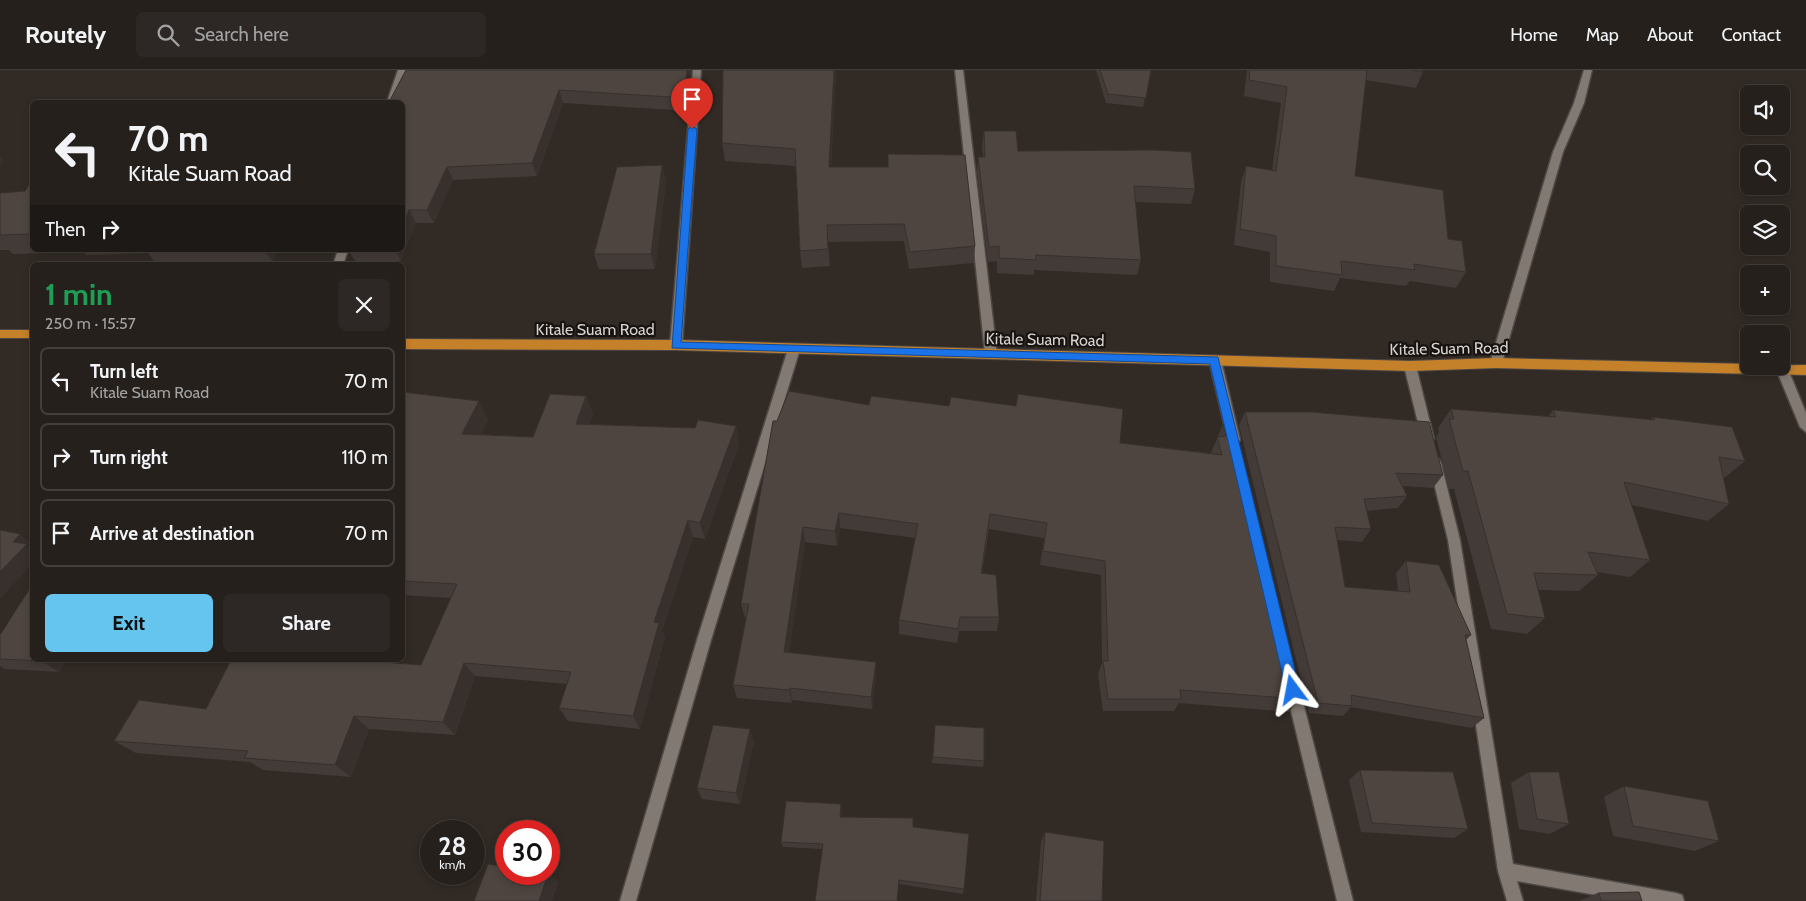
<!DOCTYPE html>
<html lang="en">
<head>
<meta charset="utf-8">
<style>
	:root { --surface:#25201c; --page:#2d2825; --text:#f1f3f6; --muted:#a3a3a3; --line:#423e3b; --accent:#65c5ee }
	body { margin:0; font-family:Cabin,sans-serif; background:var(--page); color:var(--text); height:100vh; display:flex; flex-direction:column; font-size:19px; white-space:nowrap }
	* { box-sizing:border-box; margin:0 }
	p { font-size:16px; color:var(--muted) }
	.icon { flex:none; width:28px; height:28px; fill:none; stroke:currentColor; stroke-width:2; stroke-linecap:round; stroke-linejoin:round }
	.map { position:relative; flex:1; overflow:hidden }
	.sheet { position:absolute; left:30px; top:192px; width:375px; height:400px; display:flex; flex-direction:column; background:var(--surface); border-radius:8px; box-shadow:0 2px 8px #0003,0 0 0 1px var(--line) }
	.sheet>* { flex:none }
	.top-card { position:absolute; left:30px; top:30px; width:375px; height:152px; border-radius:8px; box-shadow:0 2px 8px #0003,0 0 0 1px var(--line); background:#25201c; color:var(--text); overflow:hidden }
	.tools { position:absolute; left:1740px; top:15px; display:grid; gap:10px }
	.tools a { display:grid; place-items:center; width:50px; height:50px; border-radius:8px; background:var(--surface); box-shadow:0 2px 8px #0003,0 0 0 1px var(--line); font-size:25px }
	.speed { position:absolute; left:420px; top:750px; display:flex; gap:10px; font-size:25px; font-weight:700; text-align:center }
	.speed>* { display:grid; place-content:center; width:65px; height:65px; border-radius:50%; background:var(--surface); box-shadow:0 2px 8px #0003,0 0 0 1px var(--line); line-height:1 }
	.speed small { font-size:12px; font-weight:400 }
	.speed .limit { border:8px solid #d22; background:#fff; color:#111 }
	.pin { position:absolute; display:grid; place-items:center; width:42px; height:42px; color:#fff; margin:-51px -21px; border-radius:50% 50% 50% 0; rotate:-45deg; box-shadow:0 0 5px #0007 }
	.pin .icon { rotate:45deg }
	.me { position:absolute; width:55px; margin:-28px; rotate:347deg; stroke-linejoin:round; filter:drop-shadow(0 0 4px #0008) }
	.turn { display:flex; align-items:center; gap:18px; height:105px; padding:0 15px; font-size:22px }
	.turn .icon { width:65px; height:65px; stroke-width:2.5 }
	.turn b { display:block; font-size:35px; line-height:42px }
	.then { display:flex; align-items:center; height:48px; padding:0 15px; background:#0003; gap:10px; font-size:19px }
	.round { display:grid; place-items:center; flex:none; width:52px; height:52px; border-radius:8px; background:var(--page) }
	.summary { display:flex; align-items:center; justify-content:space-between; height:85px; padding:0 15px }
	h1 { font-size:30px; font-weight:800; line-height:38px; color:#1e9e55 }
	.action { display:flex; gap:10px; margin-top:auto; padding:10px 15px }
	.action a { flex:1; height:58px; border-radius:8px; background:var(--accent); color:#111; font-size:20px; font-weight:800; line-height:58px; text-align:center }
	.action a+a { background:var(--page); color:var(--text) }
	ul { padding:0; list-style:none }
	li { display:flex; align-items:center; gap:15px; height:68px; margin:0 10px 8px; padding:0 5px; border:2px solid var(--line); border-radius:8px }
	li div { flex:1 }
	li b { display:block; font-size:19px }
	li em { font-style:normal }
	header { display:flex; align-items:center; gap:30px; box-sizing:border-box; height:70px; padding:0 25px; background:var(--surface); border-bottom:1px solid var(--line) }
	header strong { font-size:24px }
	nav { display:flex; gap:28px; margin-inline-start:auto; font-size:18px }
	.search { width:350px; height:45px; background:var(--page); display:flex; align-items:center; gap:12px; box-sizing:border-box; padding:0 18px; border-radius:8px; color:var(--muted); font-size:19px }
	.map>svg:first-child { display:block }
</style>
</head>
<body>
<header>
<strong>Routely</strong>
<div class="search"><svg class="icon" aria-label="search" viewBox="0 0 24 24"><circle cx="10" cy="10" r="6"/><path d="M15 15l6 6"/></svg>Search here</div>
<nav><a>Home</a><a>Map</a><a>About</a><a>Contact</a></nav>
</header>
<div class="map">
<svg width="1806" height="831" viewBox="0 0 1806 831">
	<rect width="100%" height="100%" fill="#312a25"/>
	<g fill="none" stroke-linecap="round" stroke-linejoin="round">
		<defs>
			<g id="minor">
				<polygon points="398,0 406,0 396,32 387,32"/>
				<polygon points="693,0 701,0 682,275 676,279 670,275"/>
				<polygon points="955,0 963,0 997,284 991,288 985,284"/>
				<polygon points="1584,0 1592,0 1584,33 1563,82 1502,293 1496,297 1490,293 1553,82 1574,33"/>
				<polygon points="338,180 348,180 343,195 333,195"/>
				<polygon points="794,275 800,279 711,570 636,831 620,831 697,570 788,279"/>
				<polygon points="1215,286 1221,290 1240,370 1234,375 1228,370 1209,290"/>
				<polygon points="1410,292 1416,296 1434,369 1428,374 1422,369 1404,296"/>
				<polygon points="1782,295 1788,299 1806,343 1806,362 1800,357 1776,299"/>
				<polygon points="1435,388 1439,389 1441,393 1460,470 1513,794 1676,823 1682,825 1684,831 1630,831 1517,811 1523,831 1507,831 1498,801 1448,470 1429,393 1431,389"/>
				<polygon points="1292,609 1297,611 1299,616 1353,831 1337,831 1285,616 1287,611"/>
			</g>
			<g id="trunk">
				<rect x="0" y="260" width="32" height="8"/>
				<polygon points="402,269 676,270 1410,291 1496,288 1749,294 1749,296 1806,295 1806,305 1496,298 1410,301 676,280 402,279"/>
			</g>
		</defs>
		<use href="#minor" stroke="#4e4844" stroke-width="3"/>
		<use href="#trunk" stroke="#4e4844" stroke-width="2"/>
		<use href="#minor" fill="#827973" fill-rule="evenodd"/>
		<use href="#trunk" fill="#c5812a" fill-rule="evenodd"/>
	</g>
	<g fill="#433b37">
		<polygon points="406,0 691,0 688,41 563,33 537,106 453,110 434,153 416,153 401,191 355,191 348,180 402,180"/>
		<polygon points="723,0 836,0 831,97 975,176 974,193 909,199 904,171 828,172 830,196 802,198 800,181 796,96 725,91 722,73"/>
		<polygon points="1096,0 1151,0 1143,37 1106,33"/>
		<polygon points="1247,0 1423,0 1423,2 1416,18 1365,10 1355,106 1448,169 1466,202 1456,218 1410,211 1406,216 1340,208 1334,221 1270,212 1270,182 1234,175 1241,112 1246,96 1272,100 1281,33 1244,26"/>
		<polygon points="984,61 1018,81 1195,119 1191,134 1135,132 1141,190 1137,205 1034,200 1034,205 997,203 997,191 988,192 977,102 978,87 983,87 982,76"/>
		<polygon points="662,95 666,111 655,199 599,199 594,184"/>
		<polygon points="32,110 32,180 278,180 273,192 156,194 148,183 86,185 84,182 13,184 9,180 0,180 0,123 25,121"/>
		<polygon points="402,322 488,349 481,364 533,367 586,326 593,344 589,354 695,358 736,356 739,374 705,469 693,467 662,561 665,567 640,659 568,651 559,638 567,614 475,606 455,665 369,659 351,707 263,700 250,692 136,683 114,671 206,639 231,590 375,590 374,592 421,595 451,528 402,525"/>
		<polygon points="869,335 1120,373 1211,383 1223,354 1299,629 1289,642 1179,633 1174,641 1103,641 1098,604 1102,593 1101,505 1040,495 1044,468 989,459 982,503 999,547 997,561 959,561 957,573 899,564 899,550 915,468 840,458 837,476 805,472 789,582 876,605 872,639 792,630 792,633 737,628 733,615 746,548 745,548 741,534 777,351"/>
		<polygon points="1451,339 1548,347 1553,340 1650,350 1653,347 1745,391 1723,409 1729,434 1708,451 1632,435 1650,490 1630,507 1597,502 1598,505 1579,521 1538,520 1545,548 1527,564 1491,559 1454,419 1449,419 1436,367 1439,362 1438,358"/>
		<polygon points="1245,342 1443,405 1433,418 1403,416 1407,426 1398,438 1366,441 1371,459 1362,472 1337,470 1345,517 1398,521 1396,503 1406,491 1471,565 1466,570 1484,648 1472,658 1351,637 1343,646 1309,643 1239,355"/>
		<polygon points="0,565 32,590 66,590 59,602 5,599 0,596"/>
		<polygon points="935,655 984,691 983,697 932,693"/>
		<polygon points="754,671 740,734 702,729 697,718"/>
		<polygon points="1360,700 1468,759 1454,768 1361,762 1349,710"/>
		<polygon points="1529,702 1569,754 1550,764 1519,759 1511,713"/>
		<polygon points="1624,716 1719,771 1695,781 1613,766 1604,727"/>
		<polygon points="842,740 841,747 913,757 964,819 963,824 899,814 822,779 783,777 781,772"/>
		<polygon points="1045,762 1102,831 1036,831 1041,772"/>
		<polygon points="1598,823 1642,831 1579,831"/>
	</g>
	<g fill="#37302d">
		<polygon points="687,0 691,0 688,41 685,28"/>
		<polygon points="834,0 836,0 830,114 829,97"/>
		<polygon points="559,20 563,33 537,106 532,93"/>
		<polygon points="0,87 4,91 0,96"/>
		<polygon points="662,95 666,111 655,199 651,184"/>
		<polygon points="447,97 453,110 434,153 427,140"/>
		<polygon points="409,140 416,153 401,191 395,180 402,180 402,157"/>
		<polygon points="264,180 278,180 273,192"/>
		<polygon points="586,326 593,344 583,371 576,354"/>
		<polygon points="479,331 488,349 473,381 462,364"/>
		<polygon points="736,356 739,374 705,469 700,453"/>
		<polygon points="839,443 840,458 837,476 835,461"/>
		<polygon points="688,450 693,467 662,561 665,567 640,659 633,646 654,552"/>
		<polygon points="803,457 805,472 787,595 784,582"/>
		<polygon points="20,464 32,473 32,494 0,529 0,502 13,472"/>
		<polygon points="42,590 66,590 59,602 41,591"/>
		<polygon points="355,590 375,590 369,604"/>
		<polygon points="876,592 876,605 872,639 871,627"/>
		<polygon points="464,593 475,606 455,665 443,652"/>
		<polygon points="790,618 792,630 792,633 789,620"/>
		<polygon points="354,646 369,659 351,707 335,695"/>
		<polygon points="750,659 754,671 740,734 736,723"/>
		<polygon points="841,734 842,740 841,752 840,747"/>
		<polygon points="548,804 559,812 552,831 539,831"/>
	</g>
	<g fill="#4e4540" stroke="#37302d">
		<polygon points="406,0 687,0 685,28 559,20 532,93 447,97 427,140 409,140 402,157 402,32 389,32"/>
		<polygon points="723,0 834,0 829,97 888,97 888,84 965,85 975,176 910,182 904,154 827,155 828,179 800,181 795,79 722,73"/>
		<polygon points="1100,0 1151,0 1146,28 1108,24"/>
		<polygon points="1250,0 1367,0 1355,106 1443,120 1448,169 1462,171 1466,202 1414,194 1415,200 1341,191 1342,205 1276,196 1276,166 1240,159 1246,96 1276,101 1287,17 1249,10"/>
		<polygon points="1412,0 1423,0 1423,2"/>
		<polygon points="984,61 1016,61 1018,81 1153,80 1191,82 1195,119 1134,116 1141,190 1036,185 1036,190 999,188 999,176 989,177 978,87 985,87"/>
		<polygon points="662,95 651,184 594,184 617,97"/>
		<polygon points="32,110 32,164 0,165 0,123 25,121"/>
		<polygon points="789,321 869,335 871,326 949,336 951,327 1016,336 1018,324 1123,339 1120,373 1222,385 1217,367 1226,366 1223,354 1233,354 1299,629 1180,620 1181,629 1108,629 1103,591 1108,591 1105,491 1043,481 1047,453 990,444 981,503 996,505 999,547 960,547 958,559 899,550 918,454 839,443 835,461 803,457 784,582 876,592 871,627 790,618 789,620 733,615 749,534 741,534 773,351 777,351"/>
		<polygon points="402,322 479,331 462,364 533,367 550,324 586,326 576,354 695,358 698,350 736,356 700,453 688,450 654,552 659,553 633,646 559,638 571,602 464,593 443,652 354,646 335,695 244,688 248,681 114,671 139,630 206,639 231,590 355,590 421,595 457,514 402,511"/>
		<polygon points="1451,339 1556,347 1553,340 1655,350 1653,347 1732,357 1745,391 1719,387 1729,434 1624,412 1650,490 1588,482 1598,505 1534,503 1545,548 1507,544 1468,401 1463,401 1449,349 1454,349"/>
		<polygon points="1245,342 1311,342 1429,352 1443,405 1396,403 1407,426 1364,429 1371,459 1335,457 1345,517 1410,522 1406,491 1439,495 1471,565 1465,565 1484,648 1351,625 1352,636 1318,633"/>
		<polygon points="0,460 20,464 13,472 27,474 0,502"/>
		<polygon points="32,515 32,590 42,590 41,591 0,589 0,565"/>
		<polygon points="713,655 750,659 736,723 697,718"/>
		<polygon points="935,655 984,658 984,691 933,687"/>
		<polygon points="1360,700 1453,702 1468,759 1372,753"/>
		<polygon points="1529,702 1559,702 1569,754 1537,749"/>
		<polygon points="1624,716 1708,731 1719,771 1633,756"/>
		<polygon points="786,731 841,734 840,747 913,748 913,757 969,764 964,819 899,810 897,831 815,831 823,774 781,772"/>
		<polygon points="1045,762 1104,771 1102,831 1040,831"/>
		<polygon points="488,794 506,797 506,804 548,804 539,831 474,831"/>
		<polygon points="1639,822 1642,831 1602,831 1598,823"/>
	</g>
	<polygon fill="#1a73e8" stroke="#114b97" points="692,56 697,59 681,272 1218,287 1300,620 1298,624 1293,626 1288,624 1286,620 1210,294 672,278 688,59"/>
	<g text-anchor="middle" stroke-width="4.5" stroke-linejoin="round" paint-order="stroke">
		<g font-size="16" fill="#d8d2cf" stroke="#171311">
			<text x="595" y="265">Kitale Suam Road</text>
			<text transform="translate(1045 269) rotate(1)" y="6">Kitale Suam Road</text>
			<text transform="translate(1449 278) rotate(-1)" y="6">Kitale Suam Road</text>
		</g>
	</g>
</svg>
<div class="tools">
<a><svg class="icon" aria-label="sound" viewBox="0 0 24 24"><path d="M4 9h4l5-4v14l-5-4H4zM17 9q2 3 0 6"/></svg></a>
<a><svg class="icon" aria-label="search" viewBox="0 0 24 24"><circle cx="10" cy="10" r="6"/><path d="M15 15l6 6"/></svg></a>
<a><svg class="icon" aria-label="layers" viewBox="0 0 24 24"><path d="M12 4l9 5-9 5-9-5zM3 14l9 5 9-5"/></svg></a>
<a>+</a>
<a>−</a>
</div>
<div class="speed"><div>28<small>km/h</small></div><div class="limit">30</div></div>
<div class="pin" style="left:692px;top:59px;background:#d93025"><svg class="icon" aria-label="arrive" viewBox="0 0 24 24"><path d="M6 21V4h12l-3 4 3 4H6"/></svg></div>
<svg class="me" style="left:1293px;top:620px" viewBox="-20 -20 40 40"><path d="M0-17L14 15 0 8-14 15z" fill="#1a73e8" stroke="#fff" stroke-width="4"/></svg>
<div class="top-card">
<div class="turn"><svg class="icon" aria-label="left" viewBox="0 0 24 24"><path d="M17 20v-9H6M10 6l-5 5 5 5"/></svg><div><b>70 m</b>Kitale Suam Road</div></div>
<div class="then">Then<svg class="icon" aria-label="right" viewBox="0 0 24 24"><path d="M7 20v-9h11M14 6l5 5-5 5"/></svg></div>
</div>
<section class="sheet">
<div class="summary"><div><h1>1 min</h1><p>250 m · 15:57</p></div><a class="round"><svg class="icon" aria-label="close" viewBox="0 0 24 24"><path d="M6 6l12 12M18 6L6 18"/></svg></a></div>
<ul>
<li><svg class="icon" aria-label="left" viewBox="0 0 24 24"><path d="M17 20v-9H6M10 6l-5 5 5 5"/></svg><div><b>Turn left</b><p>Kitale Suam Road</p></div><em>70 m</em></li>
<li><svg class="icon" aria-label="right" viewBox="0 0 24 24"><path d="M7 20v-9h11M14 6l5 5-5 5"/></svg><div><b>Turn right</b></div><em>110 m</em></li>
<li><svg class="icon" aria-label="arrive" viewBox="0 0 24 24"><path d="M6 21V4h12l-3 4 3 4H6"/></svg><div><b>Arrive at destination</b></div><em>70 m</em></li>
</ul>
<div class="action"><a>Exit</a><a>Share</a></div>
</section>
</div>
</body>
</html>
